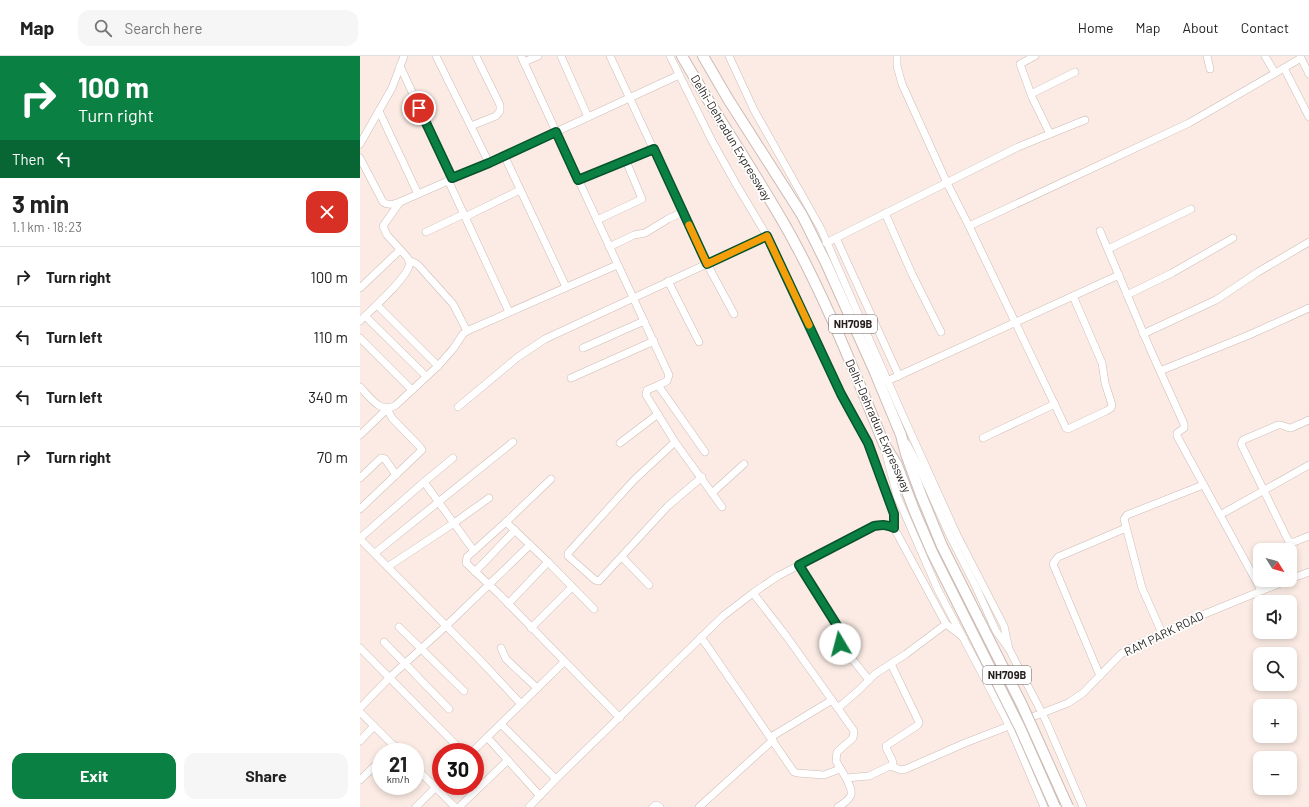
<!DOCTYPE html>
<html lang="en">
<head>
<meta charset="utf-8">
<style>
	:root { --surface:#fff; --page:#f6f6f6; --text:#222; --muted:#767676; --line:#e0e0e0; --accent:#0b8043 }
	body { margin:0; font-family:Barlow,sans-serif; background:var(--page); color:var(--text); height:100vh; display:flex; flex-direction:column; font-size:15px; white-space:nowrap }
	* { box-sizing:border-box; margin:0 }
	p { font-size:13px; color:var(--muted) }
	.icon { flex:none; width:22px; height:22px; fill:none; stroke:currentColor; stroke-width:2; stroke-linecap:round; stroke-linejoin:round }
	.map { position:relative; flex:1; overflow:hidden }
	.sheet { display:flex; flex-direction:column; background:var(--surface); width:360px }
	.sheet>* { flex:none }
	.top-card { background:#0b8043; color:#fff; overflow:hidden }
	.needle { width:26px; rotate:127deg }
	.controls { position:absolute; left:893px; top:487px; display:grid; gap:8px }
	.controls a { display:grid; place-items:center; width:44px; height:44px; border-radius:8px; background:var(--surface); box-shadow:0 2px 6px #0003; font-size:20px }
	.speed { position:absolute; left:12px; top:687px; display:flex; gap:8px; font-size:20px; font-weight:700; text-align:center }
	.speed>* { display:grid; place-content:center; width:52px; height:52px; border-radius:50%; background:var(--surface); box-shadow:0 2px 6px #0003; line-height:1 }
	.speed small { font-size:10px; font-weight:400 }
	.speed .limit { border:6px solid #d22; background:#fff; color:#111 }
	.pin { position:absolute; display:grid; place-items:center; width:34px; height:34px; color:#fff; margin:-17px; border:2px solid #fff; border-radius:50%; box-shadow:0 1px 4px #0007 }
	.me { position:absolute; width:44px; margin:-22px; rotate:352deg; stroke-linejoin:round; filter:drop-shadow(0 0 3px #0008) }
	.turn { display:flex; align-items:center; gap:14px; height:84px; padding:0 12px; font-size:18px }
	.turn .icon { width:52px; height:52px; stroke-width:2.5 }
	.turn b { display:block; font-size:28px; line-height:34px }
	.then { display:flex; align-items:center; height:38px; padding:0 12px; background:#0003; gap:8px; font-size:15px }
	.round { display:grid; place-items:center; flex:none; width:42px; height:42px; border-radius:12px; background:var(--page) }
	.headline { display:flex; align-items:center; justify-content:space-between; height:68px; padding:0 12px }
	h1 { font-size:24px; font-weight:700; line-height:30px }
	.button { display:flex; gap:8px; margin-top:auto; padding:8px 12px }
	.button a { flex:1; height:46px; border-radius:12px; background:var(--accent); color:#fff; font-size:16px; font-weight:700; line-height:46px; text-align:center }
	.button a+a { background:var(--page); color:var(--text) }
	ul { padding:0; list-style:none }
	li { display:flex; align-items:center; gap:12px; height:60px; padding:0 12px; border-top:1px solid var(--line) }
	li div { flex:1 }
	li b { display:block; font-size:15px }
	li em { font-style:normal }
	header { display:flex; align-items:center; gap:24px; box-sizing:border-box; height:56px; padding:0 20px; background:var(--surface); border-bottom:1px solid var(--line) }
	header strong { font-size:19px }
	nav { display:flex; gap:22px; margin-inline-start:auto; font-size:14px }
	.search { width:280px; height:36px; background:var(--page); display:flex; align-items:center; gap:10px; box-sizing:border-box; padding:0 14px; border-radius:12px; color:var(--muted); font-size:15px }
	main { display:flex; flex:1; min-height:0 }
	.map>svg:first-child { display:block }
</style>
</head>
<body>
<header>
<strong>Map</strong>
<div class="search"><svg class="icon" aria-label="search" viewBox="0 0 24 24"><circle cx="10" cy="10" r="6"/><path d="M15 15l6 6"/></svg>Search here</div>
<nav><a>Home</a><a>Map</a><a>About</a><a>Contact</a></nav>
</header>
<main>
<section class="sheet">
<div class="top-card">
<div class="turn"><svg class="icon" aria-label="right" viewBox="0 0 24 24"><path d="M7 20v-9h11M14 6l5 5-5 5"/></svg><div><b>100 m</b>Turn right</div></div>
<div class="then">Then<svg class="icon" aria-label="left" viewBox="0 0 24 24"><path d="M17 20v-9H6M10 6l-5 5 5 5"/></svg></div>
</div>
<div class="headline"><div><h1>3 min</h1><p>1.1 km · 18:23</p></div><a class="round" style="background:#d93025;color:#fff"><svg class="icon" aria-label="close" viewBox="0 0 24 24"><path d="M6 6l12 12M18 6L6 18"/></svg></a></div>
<ul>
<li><svg class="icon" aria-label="right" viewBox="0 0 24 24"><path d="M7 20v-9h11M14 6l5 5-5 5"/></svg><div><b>Turn right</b></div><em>100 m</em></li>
<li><svg class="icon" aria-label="left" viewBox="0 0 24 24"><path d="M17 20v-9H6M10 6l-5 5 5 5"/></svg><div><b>Turn left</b></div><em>110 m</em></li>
<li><svg class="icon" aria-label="left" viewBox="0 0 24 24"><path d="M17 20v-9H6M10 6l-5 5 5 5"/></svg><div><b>Turn left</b></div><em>340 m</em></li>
<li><svg class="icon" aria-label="right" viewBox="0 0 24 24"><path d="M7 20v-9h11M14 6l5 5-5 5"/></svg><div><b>Turn right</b></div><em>70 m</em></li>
</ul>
<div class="button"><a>Exit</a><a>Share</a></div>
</section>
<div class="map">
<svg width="949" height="751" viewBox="0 0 949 751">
	<rect width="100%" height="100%" fill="#fbebe4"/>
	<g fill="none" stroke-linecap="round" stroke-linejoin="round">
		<defs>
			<g id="minor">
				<polyline points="76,0 129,107"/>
				<polyline points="161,0 309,319 307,325 299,329 300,332 345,396"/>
				<polyline points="201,0 228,61"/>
				<polyline points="250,0 347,208 374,258"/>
				<polyline points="310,0 352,85 376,128 407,180 481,338 509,387 534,458 534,472"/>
				<polyline points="369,0 394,54 461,173 543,360 597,479 644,570 649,593"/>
				<polyline points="537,0 537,10 542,28 587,127 609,170 706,372 708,373 746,355 751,352 752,349 745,327 742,307 713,240"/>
				<polyline points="847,0 850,13"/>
				<polyline points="905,0 915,17"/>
				<polyline points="164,6 178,0"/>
				<polyline points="40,10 92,122"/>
				<polyline points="924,12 941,2 949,18"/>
				<polyline points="671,38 715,16"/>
				<polyline points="19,55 58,138"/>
				<polyline points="111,70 136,60 140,55 140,49 116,0"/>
				<polyline points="690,78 725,64"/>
				<polyline points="0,88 32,32 44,0"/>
				<polyline points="144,99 206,231"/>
				<path d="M0 102 23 146C28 150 34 148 40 146L129 107 319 19"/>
				<polyline points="88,124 149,256"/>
				<polyline points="218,124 294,93"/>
				<polyline points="525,157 552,218 581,276"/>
				<polyline points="105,161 160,134"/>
				<polyline points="237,164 282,143 266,105"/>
				<polyline points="609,170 829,67 924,12 949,61"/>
				<polyline points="740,175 791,295 824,368 824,372 817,377 817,380 901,534"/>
				<polyline points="66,176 104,158"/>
				<polyline points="476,182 539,320"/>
				<polyline points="466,187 658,91 690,78 672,41 660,8 675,0"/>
				<polyline points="249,191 274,179 285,177 308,163 323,156"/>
				<polyline points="748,193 831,153"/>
				<polyline points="49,205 53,206 58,209 93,248 107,275"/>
				<polyline points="308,225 339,286"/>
				<polyline points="0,232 40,194"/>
				<polyline points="767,239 812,217 873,182"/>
				<polyline points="17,249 78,310"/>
				<polyline points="5,260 66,320"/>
				<path d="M0 265C11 254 45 224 49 210 50 207 49 204 47 201L27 179 23 170 40 146"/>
				<polyline points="783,278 856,244 898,216 949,186"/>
				<polyline points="0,282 52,334"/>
				<polyline points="223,292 284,265"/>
				<polyline points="800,315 889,279 949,252"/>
				<polyline points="211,322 294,285"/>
				<polyline points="527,325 759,219"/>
				<polyline points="299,329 287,334 286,339 315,386 362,451"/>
				<path d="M0 331C10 341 21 359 36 349L78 310 93 293 103 278 107 275 257 209"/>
				<polyline points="98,351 158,301 185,283 407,180"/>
				<path d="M949 364 931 372C926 372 923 368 918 369L883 384 881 388 929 486H934L949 480"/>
				<polyline points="0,379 27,353 32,362 60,391 62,394 0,453"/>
				<polyline points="623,382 695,348"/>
				<polyline points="315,386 274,424 210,495 208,497 208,500 235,524 239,525 308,450 342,421"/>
				<polyline points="260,387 298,358"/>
				<polyline points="547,388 558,409 590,480 616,531 636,575 649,593 686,665 723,751"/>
				<polyline points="525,394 537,440 578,534 649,669 684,751"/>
				<polyline points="0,422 21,402 25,403 36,419"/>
				<polyline points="191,423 146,466 107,501 106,507 140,539 260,662"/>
				<polyline points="64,426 93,402"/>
				<polyline points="352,437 384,408"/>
				<polyline points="860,459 949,409"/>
				<polyline points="146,466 188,506 234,553"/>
				<polyline points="0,482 64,426 114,495"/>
				<polyline points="0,483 119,603 161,648"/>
				<polyline points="15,497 153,386"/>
				<polyline points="262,501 289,529"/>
				<path d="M439 509 478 571C481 577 476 582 480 588L509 624"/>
				<polyline points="29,510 94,467 129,442"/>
				<polyline points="115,516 155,474"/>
				<polyline points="930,523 949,516"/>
				<polyline points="393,537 427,581 494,675 493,682 477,696 476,705 486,722"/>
				<polyline points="148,548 188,506"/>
				<polyline points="39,571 104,635"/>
				<polyline points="171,572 212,531"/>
				<polyline points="802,577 782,532 764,463 767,459 843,429"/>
				<polyline points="341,581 434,716 437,717 464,719 480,713"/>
				<polyline points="24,586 89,653"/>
				<polyline points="0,592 103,696"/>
				<polyline points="141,592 146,603 177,632"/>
				<path d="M531 608 559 666 558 669 526 690C527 698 534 702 533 710"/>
				<polyline points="740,620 693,508 698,501 766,472"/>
				<polyline points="0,652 29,622 86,570 170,489"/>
				<polyline points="478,652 499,634 515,618 546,598 586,568"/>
				<polyline points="0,656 40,696"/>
				<polyline points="141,668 196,723"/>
				<polyline points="127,681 180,740"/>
				<polyline points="411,681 472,644"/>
				<polyline points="0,685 14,670"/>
				<polyline points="29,696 35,690"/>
				<polyline points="112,696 204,606"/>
				<polyline points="55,711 95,751"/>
				<polyline points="0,724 21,704"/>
				<polyline points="56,751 81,726"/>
				<polyline points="99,751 148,704"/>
				<path d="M169 751 196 723 363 560 393 537 418 520 514 471C522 469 527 468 534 472L586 568 603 581"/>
				<polyline points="293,751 296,749 300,751"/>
				<polyline points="339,751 413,684"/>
				<path d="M478 751C494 741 494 738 486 722L509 720 530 710 541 714 546 713 605 687 708 647 723 637 761 598 773 591 830 564 928 524"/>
			</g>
			<g id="highway">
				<path d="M322 0C355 58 393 113 426 171 465 240 494 315 524 388L537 409 554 454 572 496"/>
				<polyline points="343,0 368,43 442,159 466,207 514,314 541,379 546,398 561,439 582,490"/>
			</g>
		</defs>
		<use href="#minor" stroke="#cbbcb5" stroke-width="8"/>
		<use href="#highway" stroke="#cbbcb5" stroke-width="12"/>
		<use href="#minor" stroke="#fff" stroke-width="7"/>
		<use href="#highway" stroke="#fff" stroke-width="10"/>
		<defs>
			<g id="highway-bridge">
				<polyline points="582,490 662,649 708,751"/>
				<polyline points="572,496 660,672 695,751"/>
			</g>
		</defs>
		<use href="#highway-bridge" stroke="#cbbcb5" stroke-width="12" stroke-linecap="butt"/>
		<use href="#highway-bridge" stroke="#fff" stroke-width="10"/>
	</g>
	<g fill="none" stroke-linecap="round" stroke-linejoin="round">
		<defs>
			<path id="route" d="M59 52 92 122 129 107 196 76 218 124 294 93 347 208 407 180 481 338 508 387 534 458V472C527 468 522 469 514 470L439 509 478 571C481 577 476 582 480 588"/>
		</defs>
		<use href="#route" stroke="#07532c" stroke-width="10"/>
		<use href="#route" stroke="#0b8043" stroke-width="7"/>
		<polyline stroke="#f59e0b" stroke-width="7" points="329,169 347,208 407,180 449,269"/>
	</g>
	<g text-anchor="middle" stroke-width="3.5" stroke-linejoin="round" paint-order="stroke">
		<g fill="#fff" stroke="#666260" stroke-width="1">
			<rect x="469" y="259" width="48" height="18" rx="3"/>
			<rect x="623" y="610" width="48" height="18" rx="3"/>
		</g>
		<g font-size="11" font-weight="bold" fill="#241f1c">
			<text x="493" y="272">NH709B</text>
			<text x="647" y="623">NH709B</text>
		</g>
		<g font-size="12" fill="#241f1c" stroke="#fff">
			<text transform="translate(371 82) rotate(59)" y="4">Delhi-Dehradun Expressway</text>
			<text transform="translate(518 370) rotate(66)" y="4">Delhi-Dehradun Expressway</text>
			<text transform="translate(804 578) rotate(-26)" y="4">RAM PARK ROAD</text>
		</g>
	</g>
</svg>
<div class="controls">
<a><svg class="needle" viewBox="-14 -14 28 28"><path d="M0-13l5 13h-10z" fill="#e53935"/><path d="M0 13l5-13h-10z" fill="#767676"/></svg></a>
<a><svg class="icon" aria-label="sound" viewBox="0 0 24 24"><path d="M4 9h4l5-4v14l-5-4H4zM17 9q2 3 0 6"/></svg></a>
<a><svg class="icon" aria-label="search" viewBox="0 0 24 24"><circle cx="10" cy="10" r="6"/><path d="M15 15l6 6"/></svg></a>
<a>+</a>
<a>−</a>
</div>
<div class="speed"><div>21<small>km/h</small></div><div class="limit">30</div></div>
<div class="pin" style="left:59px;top:52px;background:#d93025"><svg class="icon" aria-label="arrive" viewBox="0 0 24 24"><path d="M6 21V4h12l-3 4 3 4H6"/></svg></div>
<svg class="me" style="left:480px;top:588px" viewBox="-20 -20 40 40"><circle r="19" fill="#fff"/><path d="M0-13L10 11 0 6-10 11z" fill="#0b8043"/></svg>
</div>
</main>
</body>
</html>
